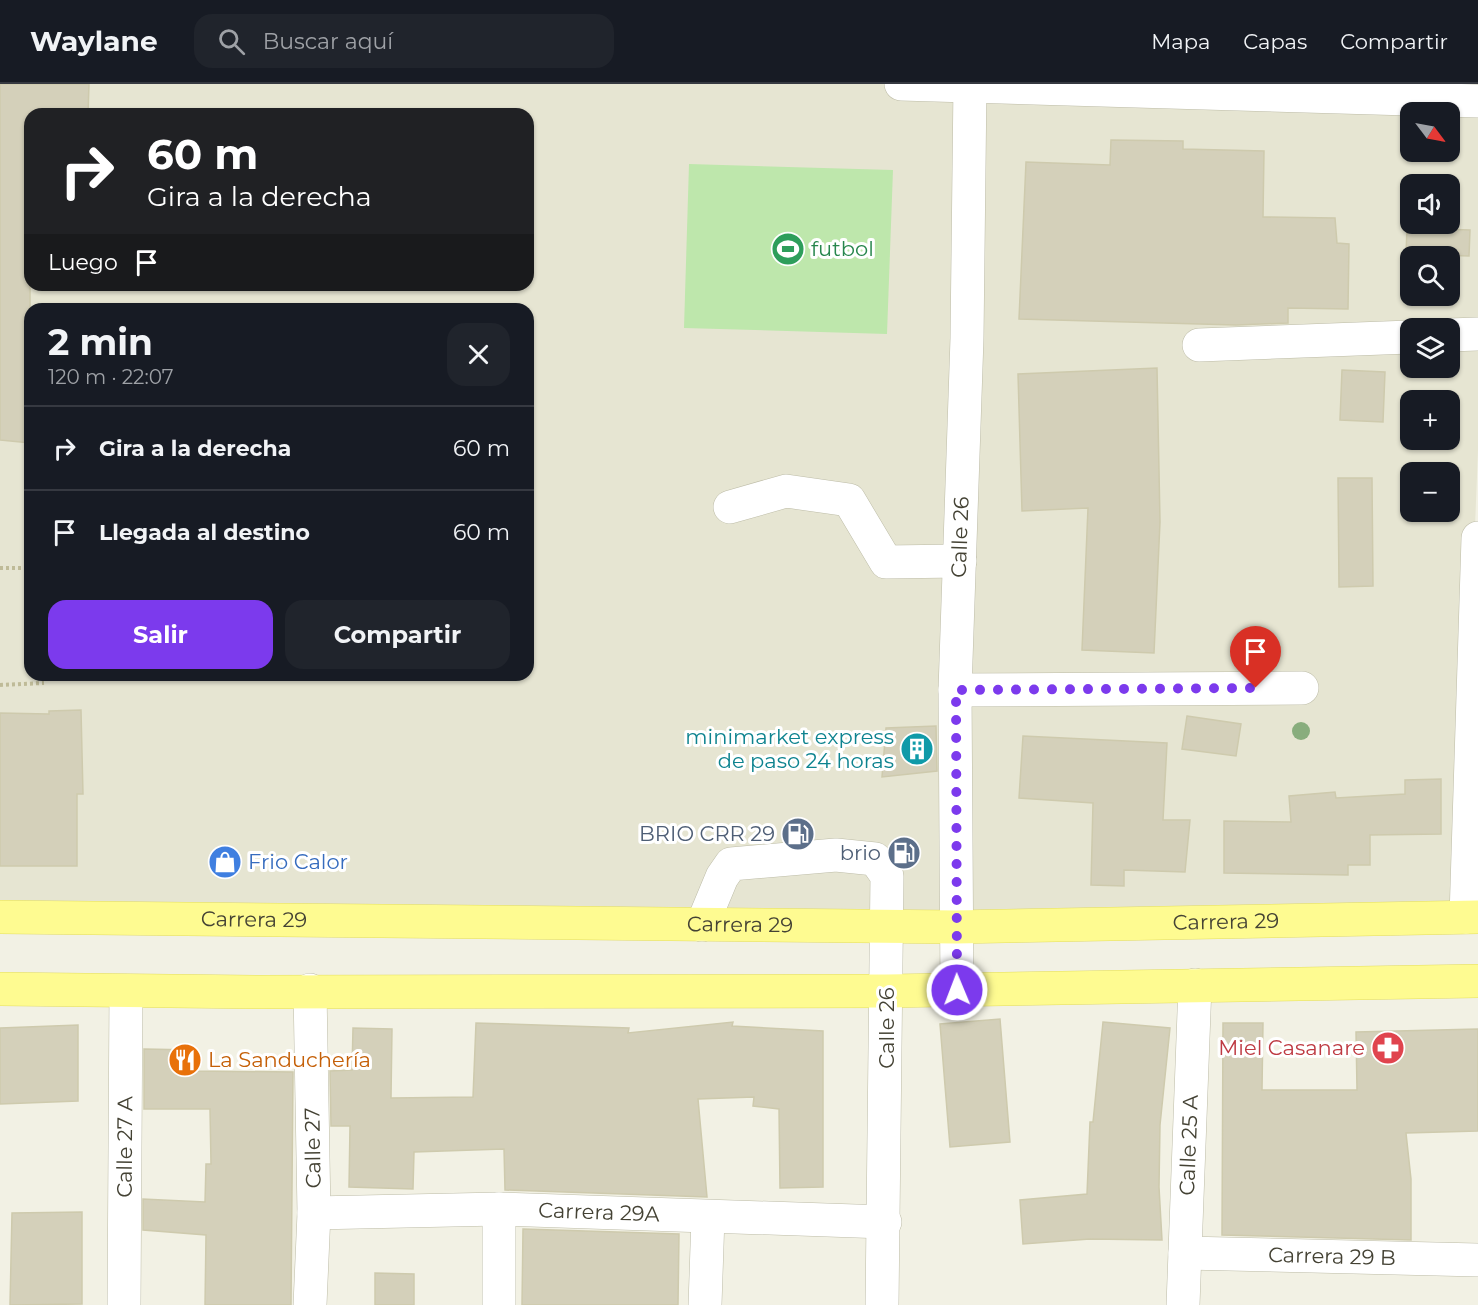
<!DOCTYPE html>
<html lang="es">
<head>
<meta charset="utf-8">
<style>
	:root { --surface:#171b24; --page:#20242c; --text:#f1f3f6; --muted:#9ea1a6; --line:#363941; --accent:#7c3aed }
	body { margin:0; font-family:Montserrat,sans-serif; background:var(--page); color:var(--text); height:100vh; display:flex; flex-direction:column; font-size:22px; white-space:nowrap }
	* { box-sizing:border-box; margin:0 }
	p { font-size:20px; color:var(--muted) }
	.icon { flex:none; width:33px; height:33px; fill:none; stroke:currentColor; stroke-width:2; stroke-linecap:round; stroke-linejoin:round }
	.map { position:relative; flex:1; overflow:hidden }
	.side { position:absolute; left:24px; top:219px; width:510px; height:378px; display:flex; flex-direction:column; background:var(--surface); border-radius:18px; box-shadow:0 2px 4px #0004 }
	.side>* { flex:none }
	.guide { position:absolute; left:24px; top:24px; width:510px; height:183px; border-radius:18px; box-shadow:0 2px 4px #0004; background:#202124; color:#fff; overflow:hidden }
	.needle { width:39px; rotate:122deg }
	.fabs { position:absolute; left:1400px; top:18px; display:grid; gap:12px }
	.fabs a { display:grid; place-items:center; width:60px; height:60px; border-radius:12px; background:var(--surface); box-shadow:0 2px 4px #0004; font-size:30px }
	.pin { position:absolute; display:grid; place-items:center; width:51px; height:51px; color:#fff; margin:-62px -26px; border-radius:50% 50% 50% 0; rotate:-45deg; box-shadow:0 0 6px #0007 }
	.pin .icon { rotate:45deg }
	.me { position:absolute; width:66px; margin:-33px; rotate:359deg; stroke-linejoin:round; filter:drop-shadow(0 0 4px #0008) }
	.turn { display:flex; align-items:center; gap:21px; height:126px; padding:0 24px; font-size:27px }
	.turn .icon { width:78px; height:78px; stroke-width:2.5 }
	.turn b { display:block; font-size:42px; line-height:51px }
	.then { display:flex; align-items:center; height:57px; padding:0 24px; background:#0003; gap:12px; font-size:22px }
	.round { display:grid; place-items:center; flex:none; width:63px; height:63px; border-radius:18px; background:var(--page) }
	.summary { display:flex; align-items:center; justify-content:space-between; height:102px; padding:0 24px }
	h1 { font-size:36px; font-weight:700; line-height:45px }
	.button { display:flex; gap:12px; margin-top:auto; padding:12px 24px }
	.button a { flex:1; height:69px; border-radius:18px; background:var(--accent); color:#fff; font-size:24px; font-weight:700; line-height:69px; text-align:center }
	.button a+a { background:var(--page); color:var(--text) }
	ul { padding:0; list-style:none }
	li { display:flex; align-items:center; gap:18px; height:84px; padding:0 24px; border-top:2px solid var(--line) }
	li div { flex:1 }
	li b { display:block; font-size:22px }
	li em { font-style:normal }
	header { display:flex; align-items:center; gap:36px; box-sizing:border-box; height:84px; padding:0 30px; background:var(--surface); border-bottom:2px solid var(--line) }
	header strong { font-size:28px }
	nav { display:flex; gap:33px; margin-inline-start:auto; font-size:21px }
	.search { width:420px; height:54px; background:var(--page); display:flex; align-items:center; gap:15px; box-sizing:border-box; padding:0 21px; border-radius:18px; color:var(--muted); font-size:22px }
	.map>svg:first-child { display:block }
</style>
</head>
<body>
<header>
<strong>Waylane</strong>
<div class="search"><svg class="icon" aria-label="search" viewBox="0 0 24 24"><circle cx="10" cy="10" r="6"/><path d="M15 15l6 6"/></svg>Buscar aquí</div>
<nav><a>Mapa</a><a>Capas</a><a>Compartir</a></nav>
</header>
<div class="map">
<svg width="1478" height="1221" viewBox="0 0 1478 1221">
	<rect width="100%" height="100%" fill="#f2f1e4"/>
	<g fill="#e6e5d2" fill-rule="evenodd">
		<path d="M0 0H912L970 4 956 843 0 834ZM30 30H528V201H30ZM30 225H528V591H30Z"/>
		<path d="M975 8 1478 28V366L1460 827 960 840ZM1410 28H1449V68H1410ZM1410 100H1449V140H1410ZM1410 172H1449V212H1410ZM1410 244H1449V284H1410ZM1410 316H1449V356H1410ZM1410 388H1449V428H1410Z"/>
	</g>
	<polygon fill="#bee7ac" points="689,80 893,86 887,250 684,244"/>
	<g fill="#d4d0ba" stroke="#cecaad" stroke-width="1.5">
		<polygon points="0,0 89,0 88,30 30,30 30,359 0,356"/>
		<polygon points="1111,56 1183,57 1183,65 1264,67 1263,133 1335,134 1337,159 1349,160 1348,225 1288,224 1288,239 1236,241 1019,235 1026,78 1110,81"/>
		<polygon points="1407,144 1470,146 1469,172 1406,170"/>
		<polygon points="1157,284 1160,438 1154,569 1082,566 1088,424 1022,427 1018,290"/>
		<polygon points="1342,286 1385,288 1383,338 1340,336"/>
		<polygon points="1338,394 1372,394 1373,502 1339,503"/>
		<polygon points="81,626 83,710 77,710 77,782 0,782 0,629 49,630 49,627"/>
		<polygon points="1187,632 1241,640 1236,672 1182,665"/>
		<polygon points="936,642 937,687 882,693 886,644"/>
		<polygon points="1023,652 1167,659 1163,736 1190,736 1185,788 1124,786 1124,802 1091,801 1093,719 1019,714"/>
		<polygon points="1441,695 1441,750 1370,751 1370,781 1348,781 1348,791 1224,789 1224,737 1291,738 1289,712 1335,708 1336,714 1405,710 1405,696"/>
		<polygon points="1000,935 1010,1058 950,1063 940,940"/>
		<polygon points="733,938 732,942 823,947 823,1103 780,1104 779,1025 753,1022 754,1013 698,1015 707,1113 505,1106 504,1065 414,1068 413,1105 349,1103 350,1042 331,1042 330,987 352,986 353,944 392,945 391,1014 473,1013 476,939 629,944 628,949"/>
		<polygon points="1103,938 1170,944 1160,1041 1159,1103 1162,1156 1090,1155 1023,1160 1020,1116 1087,1110 1090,1038 1093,1038"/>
		<polygon points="1223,939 1263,939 1262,1006 1357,1006 1356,948 1478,945 1478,1047 1406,1049 1411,1095 1411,1156 1222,1151"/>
		<polygon points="78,941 78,1017 0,1020 0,944"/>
		<polygon points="144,965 194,966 193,987 293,988 291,1221 205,1221 206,1151 143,1146 143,1115 205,1118 206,1080 211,1080 210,1025 144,1025"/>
		<polygon points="82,1128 82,1220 10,1221 12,1129"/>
		<polygon points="523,1145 679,1150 678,1221 522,1221"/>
		<polygon points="375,1189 414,1190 414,1221 375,1221"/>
	</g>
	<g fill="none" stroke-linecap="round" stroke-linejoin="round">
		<defs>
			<g id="minor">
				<polyline points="901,0 1478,17"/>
				<polyline points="1449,251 1478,250"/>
				<polyline points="1199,261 1410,253"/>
				<polyline points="730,423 786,407 849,416 886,478 960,477"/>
				<polyline points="955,606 1302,604"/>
				<polyline points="1466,833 1478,454"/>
				<polyline points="702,841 722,793 731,780 836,771 875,775 887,792 882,1221"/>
				<path id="s1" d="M957 906 955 606 967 254 970 0"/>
				<path id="s2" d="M314 1129 499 1125 885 1138"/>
				<path id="s3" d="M1185 1169 1478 1176"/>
				<path id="s4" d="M124 1221 126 907"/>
				<polyline points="310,1221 314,1129 310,906"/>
				<polyline points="499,1221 499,1125"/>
				<polyline points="705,1221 708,1133"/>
				<path id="s5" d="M1183 1221 1195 901"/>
			</g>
			<g id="major">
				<path id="s6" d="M0 833 956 843 1478 833"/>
				<polyline points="0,905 257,908 887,907 1478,897"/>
			</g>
		</defs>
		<use href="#minor" stroke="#bdbca7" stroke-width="34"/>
		<use href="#major" stroke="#e3dd61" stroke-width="34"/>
		<g stroke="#bfbb98" stroke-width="4" stroke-dasharray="3 3" stroke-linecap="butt">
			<polyline points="0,484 30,484"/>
			<polyline points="0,601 44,599"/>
		</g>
		<use href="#minor" stroke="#fff" stroke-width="33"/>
		<use href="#major" stroke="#fefb91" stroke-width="33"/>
	</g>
	<circle fill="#88ad7d" cx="1301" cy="647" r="9"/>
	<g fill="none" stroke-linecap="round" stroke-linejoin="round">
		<polyline stroke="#7c3aed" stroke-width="10" stroke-dasharray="0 18" points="957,906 956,606 1256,604"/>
	</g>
	<defs>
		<symbol id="stadium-disc" viewBox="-11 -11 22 22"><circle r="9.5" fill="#2e9e5b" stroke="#fff"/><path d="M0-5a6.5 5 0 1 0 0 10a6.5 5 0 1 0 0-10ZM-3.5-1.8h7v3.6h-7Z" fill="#fff"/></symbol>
		<symbol id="building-disc" viewBox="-11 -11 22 22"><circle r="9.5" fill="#0f9aa8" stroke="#fff"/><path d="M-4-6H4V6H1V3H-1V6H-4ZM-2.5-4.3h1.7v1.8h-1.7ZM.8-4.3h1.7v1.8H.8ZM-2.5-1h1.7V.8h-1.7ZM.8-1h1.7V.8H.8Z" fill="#fff"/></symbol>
		<symbol id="fuel-disc" viewBox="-11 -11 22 22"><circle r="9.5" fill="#5c6f8a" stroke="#fff"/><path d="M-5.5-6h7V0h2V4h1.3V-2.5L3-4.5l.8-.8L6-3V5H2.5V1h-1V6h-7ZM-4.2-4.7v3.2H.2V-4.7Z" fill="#fff"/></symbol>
		<symbol id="shop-disc" viewBox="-11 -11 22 22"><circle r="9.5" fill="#3f7fe0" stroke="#fff"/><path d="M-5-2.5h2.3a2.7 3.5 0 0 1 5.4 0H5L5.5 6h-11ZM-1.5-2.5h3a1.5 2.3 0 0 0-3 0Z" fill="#fff"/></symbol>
		<symbol id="pharmacy-disc" viewBox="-11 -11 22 22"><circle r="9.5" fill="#e0444e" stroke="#fff"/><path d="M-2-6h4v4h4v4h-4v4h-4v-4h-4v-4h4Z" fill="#fff"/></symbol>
		<symbol id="restaurant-disc" viewBox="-11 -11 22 22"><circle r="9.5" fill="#e8710a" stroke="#fff"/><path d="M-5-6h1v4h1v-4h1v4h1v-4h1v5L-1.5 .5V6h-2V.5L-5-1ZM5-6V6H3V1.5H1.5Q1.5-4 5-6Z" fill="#fff"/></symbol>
	</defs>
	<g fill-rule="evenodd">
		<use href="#stadium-disc" x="769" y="146" width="38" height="38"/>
		<use href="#building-disc" x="898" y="646" width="38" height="38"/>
		<use href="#fuel-disc" x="779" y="731" width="38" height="38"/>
		<use href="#fuel-disc" x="885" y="750" width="38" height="38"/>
		<use href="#shop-disc" x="206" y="759" width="38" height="38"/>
		<use href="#pharmacy-disc" x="1369" y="945" width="38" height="38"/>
		<use href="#restaurant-disc" x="166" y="957" width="38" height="38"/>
	</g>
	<g text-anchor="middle" stroke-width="6" stroke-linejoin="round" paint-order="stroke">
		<g font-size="21" fill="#27864d" stroke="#fff" text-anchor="start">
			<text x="811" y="172">futbol</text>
		</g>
		<g font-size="21" fill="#444234" stroke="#fff">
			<text dy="7" stroke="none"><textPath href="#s1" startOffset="453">Calle 26</textPath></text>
			<text dy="7" stroke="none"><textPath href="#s6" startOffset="254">Carrera 29</textPath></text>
			<text dy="7" stroke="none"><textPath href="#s6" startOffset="1226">Carrera 29</textPath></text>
			<text dy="7" stroke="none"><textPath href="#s6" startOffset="740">Carrera 29</textPath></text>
			<text transform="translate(887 944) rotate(-90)" y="7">Calle 26</text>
			<text dy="7" stroke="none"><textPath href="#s5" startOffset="160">Calle 25 A</textPath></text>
			<text dy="7" stroke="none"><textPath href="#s4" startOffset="158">Calle 27 A</textPath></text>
			<text transform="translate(313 1064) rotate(-91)" y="7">Calle 27</text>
			<text dy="7" stroke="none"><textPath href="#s2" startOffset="285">Carrera 29A</textPath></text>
			<text dy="7" stroke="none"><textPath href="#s3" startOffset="147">Carrera 29 B</textPath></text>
		</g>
		<g font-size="21" fill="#0d838f" stroke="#fff" text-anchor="end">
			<text x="894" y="660">minimarket express<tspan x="894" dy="24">de paso 24 horas</tspan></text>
		</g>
		<g font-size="21" fill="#4e5e75" stroke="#fff" text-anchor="end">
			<text x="775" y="757">BRIO CRR 29</text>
			<text x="881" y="776">brio</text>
		</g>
		<g font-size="21" fill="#366cbe" stroke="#fff" text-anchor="start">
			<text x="248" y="785">Frio Calor</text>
		</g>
		<g font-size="21" fill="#be3a42" stroke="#fff" text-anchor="end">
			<text x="1365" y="971">Miel Casanare</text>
		</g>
		<g font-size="21" fill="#c56008" stroke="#fff" text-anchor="start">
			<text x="208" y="983">La Sanduchería</text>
		</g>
	</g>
</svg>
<div class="fabs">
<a><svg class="needle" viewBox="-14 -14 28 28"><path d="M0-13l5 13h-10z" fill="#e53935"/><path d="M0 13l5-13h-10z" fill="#9ea1a6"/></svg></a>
<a><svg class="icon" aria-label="sound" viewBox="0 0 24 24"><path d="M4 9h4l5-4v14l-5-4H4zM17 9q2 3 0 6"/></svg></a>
<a><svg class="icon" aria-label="search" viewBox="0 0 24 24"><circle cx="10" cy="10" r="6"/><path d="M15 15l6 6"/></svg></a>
<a><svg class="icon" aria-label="layers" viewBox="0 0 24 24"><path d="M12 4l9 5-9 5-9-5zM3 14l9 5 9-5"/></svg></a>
<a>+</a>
<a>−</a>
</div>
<div class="pin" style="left:1256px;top:604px;background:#d93025"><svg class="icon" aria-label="arrive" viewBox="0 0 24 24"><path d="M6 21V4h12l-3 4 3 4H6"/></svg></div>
<svg class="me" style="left:957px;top:906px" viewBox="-20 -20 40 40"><circle r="17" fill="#7c3aed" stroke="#fff" stroke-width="3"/><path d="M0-11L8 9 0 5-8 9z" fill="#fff"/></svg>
<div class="guide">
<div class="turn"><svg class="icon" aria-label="right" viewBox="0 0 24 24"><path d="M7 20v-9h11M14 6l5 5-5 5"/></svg><div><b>60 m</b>Gira a la derecha</div></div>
<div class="then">Luego<svg class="icon" aria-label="arrive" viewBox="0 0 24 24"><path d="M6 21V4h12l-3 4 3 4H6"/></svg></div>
</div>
<section class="side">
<div class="summary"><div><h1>2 min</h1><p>120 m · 22:07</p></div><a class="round"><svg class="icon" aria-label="close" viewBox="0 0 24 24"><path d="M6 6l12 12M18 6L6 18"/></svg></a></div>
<ul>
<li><svg class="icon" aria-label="right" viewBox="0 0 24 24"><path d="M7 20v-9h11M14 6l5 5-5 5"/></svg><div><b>Gira a la derecha</b></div><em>60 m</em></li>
<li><svg class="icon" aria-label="arrive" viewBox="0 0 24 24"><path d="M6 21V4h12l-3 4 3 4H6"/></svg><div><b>Llegada al destino</b></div><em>60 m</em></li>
</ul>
<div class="button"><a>Salir</a><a>Compartir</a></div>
</section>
</div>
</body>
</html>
